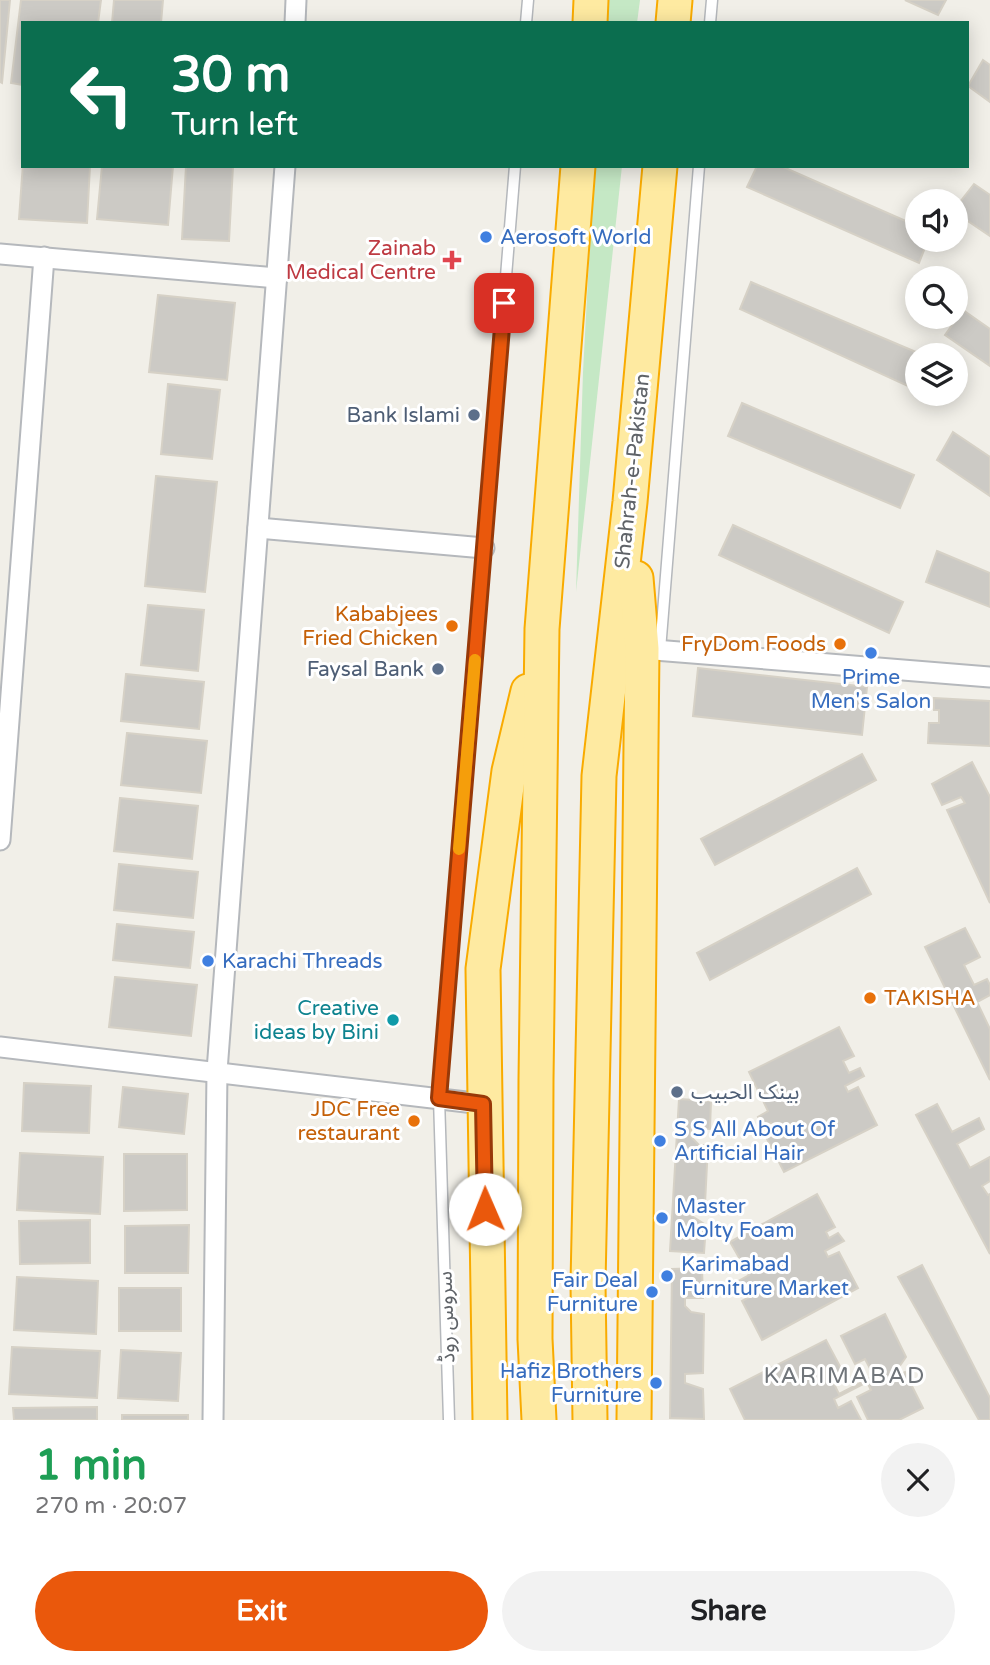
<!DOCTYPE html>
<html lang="en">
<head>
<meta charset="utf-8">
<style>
	:root { --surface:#fff; --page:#f2f2f2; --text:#202124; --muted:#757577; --accent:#ea580c }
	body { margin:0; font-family:"Varela Round","Noto Sans Arabic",sans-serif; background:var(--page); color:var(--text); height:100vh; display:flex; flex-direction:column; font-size:26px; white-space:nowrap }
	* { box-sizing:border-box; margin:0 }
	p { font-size:23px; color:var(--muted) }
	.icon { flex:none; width:38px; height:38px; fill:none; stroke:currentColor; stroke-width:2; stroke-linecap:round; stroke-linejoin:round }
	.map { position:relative; height:1420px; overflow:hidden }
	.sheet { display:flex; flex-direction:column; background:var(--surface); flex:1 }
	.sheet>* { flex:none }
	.banner { position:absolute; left:21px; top:21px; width:948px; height:147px; border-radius:0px; box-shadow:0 4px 18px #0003; background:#0b6e4f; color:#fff; overflow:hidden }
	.tools { position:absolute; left:905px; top:189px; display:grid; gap:14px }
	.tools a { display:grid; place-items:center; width:63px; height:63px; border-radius:50%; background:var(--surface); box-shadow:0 4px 18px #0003; font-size:35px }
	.pin { position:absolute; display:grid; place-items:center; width:60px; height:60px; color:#fff; margin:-30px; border-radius:14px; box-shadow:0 4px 10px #0006 }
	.me { position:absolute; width:77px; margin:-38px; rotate:359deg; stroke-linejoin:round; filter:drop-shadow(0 0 5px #0008) }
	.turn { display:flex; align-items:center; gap:24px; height:147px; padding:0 35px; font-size:32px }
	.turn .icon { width:91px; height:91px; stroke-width:2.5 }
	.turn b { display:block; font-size:49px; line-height:60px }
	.round { display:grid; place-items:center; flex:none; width:74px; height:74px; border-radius:37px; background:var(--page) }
	.overview { display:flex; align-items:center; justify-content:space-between; height:119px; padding:0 35px }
	h1 { font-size:42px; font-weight:800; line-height:52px; color:#1e9e55 }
	.button { display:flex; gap:14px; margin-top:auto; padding:14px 35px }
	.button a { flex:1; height:80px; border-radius:42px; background:var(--accent); color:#fff; font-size:28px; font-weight:800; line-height:80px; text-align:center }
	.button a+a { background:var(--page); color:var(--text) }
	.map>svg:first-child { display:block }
</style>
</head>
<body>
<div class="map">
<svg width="990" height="1420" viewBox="0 0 990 1420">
	<rect width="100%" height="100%" fill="#f1efe8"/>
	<g fill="#c5e8c5">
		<polygon points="607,0 640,0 637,23 605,23"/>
		<polygon points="594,166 622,166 576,592 583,372"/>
	</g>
	<g fill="#cccac5" stroke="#d6d1c6" stroke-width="2">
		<polygon points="0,0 10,0 2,83 0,82"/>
		<polygon points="21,0 101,0 98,23 23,23 23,85 11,83"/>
		<polygon points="114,0 163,0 161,23 112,23"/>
		<polygon points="905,0 946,0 938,15"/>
		<polygon points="983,60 990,65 990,102 968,86"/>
		<polygon points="23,163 23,166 90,166 87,223 19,219"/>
		<polygon points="102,166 173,166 168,225 97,219"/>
		<polygon points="186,166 233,166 229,241 182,239"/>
		<polygon points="757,166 781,166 917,226 917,240 928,240 919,263 747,187"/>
		<polygon points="974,184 990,195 990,236 956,213 956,207"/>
		<polygon points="751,282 923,355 917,355 917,373 912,388 740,309"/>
		<polygon points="158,295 235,303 227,380 149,372"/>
		<polygon points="963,310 990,329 990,366 945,335"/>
		<polygon points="168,384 220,390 212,459 161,454"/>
		<polygon points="742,403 914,475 900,508 728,436"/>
		<polygon points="953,432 990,457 990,496 937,460"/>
		<polygon points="156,476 217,482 205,592 145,586"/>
		<polygon points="733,525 903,602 889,633 719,555"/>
		<polygon points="937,551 990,573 990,607 926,582"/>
		<polygon points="148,605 204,610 198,671 141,665"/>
		<polygon points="698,668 867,687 862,735 693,716"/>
		<polygon points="126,674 204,682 199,729 121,721"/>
		<polygon points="934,698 990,701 990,746 928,743 929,723 939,723 939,710 934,710"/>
		<polygon points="127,733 207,741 201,793 121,785"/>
		<polygon points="862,754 876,780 715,865 701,839"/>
		<polygon points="972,762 990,797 990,903 947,810 965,803 961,797 942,805 932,784"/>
		<polygon points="120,798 198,806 192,859 114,851"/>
		<polygon points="119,864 198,872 193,918 114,910"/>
		<polygon points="857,868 871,894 710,980 697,953"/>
		<polygon points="117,924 194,932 190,968 113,960"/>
		<polygon points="965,928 980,957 964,965 974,985 987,979 990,985 990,995 977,1002 990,1029 990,1080 925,947"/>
		<polygon points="115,977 197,985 191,1036 109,1027"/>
		<polygon points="839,1027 854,1056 843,1061 849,1073 860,1068 864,1076 845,1086 848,1092 858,1087 877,1125 784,1172 765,1135 775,1131 771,1123 763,1127 758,1117 768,1111 749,1072"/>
		<polygon points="24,1083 91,1086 89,1133 22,1131"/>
		<polygon points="123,1087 188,1094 184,1134 119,1127"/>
		<polygon points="679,1099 711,1101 710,1129 691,1128 691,1137 699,1145 708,1145 705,1204 688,1203 687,1213 706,1225 704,1253 670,1251"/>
		<polygon points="937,1104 952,1132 979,1118 984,1129 957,1144 970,1168 990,1157 990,1181 982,1186 988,1195 990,1194 990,1254 916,1115"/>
		<polygon points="20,1153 103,1157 100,1214 17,1210"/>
		<polygon points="124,1154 187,1154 187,1210 124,1211"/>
		<polygon points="817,1194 835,1227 826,1232 829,1238 838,1233 844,1241 825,1251 828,1257 839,1252 858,1288 762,1340 742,1301 753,1295 751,1287 740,1293 735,1283 749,1275 730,1242"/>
		<polygon points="90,1220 90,1263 20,1264 19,1221"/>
		<polygon points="189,1225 188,1273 125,1273 125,1226"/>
		<polygon points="922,1265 990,1398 990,1420 979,1420 898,1277"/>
		<polygon points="702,1268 703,1298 685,1298 685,1306 691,1312 704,1314 703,1373 685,1374 685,1383 703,1389 704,1419 670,1418 672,1269"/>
		<polygon points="17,1277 98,1281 96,1334 14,1330"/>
		<rect x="119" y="1288" width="62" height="43"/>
		<polygon points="885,1314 906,1357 899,1367 890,1372 893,1378 905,1372 923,1408 899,1420 868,1420 857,1397 871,1390 867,1382 834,1399 838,1408 851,1401 861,1420 745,1420 730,1389 826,1340 843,1372 831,1378 839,1394 874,1376 865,1359 855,1364 841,1336"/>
		<polygon points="12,1347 100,1351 97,1398 9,1394"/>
		<polygon points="121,1350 181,1353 178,1401 118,1398"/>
		<polygon points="97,1407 97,1420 14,1420 13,1408"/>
		<rect x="122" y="1415" width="66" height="5"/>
	</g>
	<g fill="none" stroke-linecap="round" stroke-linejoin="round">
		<defs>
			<g id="service">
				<polyline points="526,23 528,0"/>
				<polyline points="710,23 712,0"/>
				<polyline points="660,650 699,166"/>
				<polyline points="449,1420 439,1098 515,166"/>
			</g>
			<g id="minor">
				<polyline points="295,23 296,0"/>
				<polyline points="0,254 277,278"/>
				<polyline points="258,528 484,548"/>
				<polyline points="642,649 990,677"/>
				<polyline points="0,840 44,257"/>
				<polyline points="0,1047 483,1104"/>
				<polyline points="213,1420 217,1071 285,166"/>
			</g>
			<g id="trunk">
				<polyline points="590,23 591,0"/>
				<polyline points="673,23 675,0"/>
				<polyline points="490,1420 483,969 509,771 528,691"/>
				<polyline points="539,1420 535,1339 536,1080 542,629 578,166"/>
				<polyline points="590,1420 588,1283 599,776 630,502 660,166"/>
				<polyline points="634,1420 642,649 636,578"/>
			</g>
		</defs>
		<use href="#service" stroke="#b5b8bc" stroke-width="13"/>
		<use href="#minor" stroke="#b5b8bc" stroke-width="23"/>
		<use href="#trunk" stroke="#f9ab00" stroke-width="37"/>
		<use href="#service" stroke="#fff" stroke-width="10"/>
		<use href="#minor" stroke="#fff" stroke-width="19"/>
		<use href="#trunk" stroke="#feeaa1" stroke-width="33"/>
	</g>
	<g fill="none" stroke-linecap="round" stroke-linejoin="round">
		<defs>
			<polyline id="route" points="485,1209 483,1104 439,1098 504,303"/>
		</defs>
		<use href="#route" stroke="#983908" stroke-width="18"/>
		<use href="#route" stroke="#ea580c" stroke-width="12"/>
		<polyline stroke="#f59e0b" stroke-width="12" points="459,849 475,660"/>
	</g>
	<g fill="#3f7fe0" stroke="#fff" stroke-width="2.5">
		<circle cx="486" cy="237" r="7"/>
		<circle cx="871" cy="653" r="7"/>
		<circle cx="208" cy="961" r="7"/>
		<circle cx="660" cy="1141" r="7"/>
		<circle cx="662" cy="1218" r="7"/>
		<circle cx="667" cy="1276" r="7"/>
		<circle cx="652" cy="1292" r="7"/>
		<circle cx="656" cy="1383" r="7"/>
	</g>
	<path fill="#e0444e" stroke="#fff" stroke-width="2.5" d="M448.5 249.5h7v7h7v7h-7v7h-7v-7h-7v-7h7z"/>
	<g fill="#5c6f8a" stroke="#fff" stroke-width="2.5">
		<circle cx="474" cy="415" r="7"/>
		<circle cx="438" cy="669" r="7"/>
		<circle cx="677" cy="1092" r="7"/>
	</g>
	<g fill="#e8710a" stroke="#fff" stroke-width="2.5">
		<circle cx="452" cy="626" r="7"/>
		<circle cx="840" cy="644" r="7"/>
		<circle cx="870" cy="998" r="7"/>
		<circle cx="414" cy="1121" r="7"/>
	</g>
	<circle fill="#0f9aa8" stroke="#fff" stroke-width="2.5" cx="393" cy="1020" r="7"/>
	<g text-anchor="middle" stroke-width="6" stroke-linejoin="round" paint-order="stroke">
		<g font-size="21" fill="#366cbe" stroke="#fff" text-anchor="start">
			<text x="500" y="244">Aerosoft World</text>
			<text x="871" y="684" text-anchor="middle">Prime<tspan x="871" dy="24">Men's Salon</tspan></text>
			<text x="222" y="968">Karachi Threads</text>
			<text x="674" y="1136">S S All About Of<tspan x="674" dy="24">Artificial Hair</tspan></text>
			<text x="676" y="1213">Master<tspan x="676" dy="24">Molty Foam</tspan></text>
			<text x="681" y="1271">Karimabad<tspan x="681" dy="24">Furniture Market</tspan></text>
			<text x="638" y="1287" text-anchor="end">Fair Deal<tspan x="638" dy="24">Furniture</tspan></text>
			<text x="642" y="1378" text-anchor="end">Hafiz Brothers<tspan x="642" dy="24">Furniture</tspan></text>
		</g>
		<g font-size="21" fill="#be3a42" stroke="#fff" text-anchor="end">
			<text x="436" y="255">Zainab<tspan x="436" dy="24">Medical Centre</tspan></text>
		</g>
		<g font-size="21" fill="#4e5e75" stroke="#fff" text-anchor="end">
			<text x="460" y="422">Bank Islami</text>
			<text x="424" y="676">Faysal Bank</text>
			<text x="691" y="1099" text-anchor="start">بينک الحبيب</text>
		</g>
		<g font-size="21" fill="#5f6368" stroke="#fff">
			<text transform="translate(632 471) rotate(-84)" y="7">Shahrah-e-Pakistan</text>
			<text transform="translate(446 1317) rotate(-92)" y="7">سروس روڈ</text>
		</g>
		<g font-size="21" fill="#c56008" stroke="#fff" text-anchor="end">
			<text x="438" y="621">Kababjees<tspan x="438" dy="24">Fried Chicken</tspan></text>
			<text x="826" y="651">FryDom Foods</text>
			<text x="884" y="1005" text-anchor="start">TAKISHA</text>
			<text x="400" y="1116">JDC Free<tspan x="400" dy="24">restaurant</tspan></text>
		</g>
		<g font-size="21" fill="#0d838f" stroke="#fff" text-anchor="end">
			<text x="379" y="1015">Creative<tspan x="379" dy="24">ideas by Bini</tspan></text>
		</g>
		<g font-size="23" letter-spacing="2" fill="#70757a" stroke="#fff">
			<text x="845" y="1383">KARIMABAD</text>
		</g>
	</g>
</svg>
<div class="tools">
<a><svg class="icon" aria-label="sound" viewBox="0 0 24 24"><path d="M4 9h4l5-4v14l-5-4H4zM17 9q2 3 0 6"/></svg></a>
<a><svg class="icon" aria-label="search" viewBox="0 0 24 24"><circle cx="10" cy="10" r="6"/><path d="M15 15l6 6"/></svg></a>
<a><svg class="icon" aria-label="layers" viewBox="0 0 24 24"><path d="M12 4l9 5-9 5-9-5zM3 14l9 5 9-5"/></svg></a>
</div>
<div class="pin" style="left:504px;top:303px;background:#d93025"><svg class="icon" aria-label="arrive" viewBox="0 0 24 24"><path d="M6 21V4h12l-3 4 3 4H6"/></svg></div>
<svg class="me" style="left:485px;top:1209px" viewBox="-20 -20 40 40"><circle r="19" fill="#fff"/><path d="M0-13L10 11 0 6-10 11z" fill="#ea580c"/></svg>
<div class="banner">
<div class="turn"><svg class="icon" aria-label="left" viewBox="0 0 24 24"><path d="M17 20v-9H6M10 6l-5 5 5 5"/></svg><div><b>30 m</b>Turn left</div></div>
</div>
</div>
<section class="sheet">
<div class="overview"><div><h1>1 min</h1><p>270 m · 20:07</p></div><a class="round"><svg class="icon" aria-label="close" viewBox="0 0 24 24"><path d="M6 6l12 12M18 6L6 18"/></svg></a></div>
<div class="button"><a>Exit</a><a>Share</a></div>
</section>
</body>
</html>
